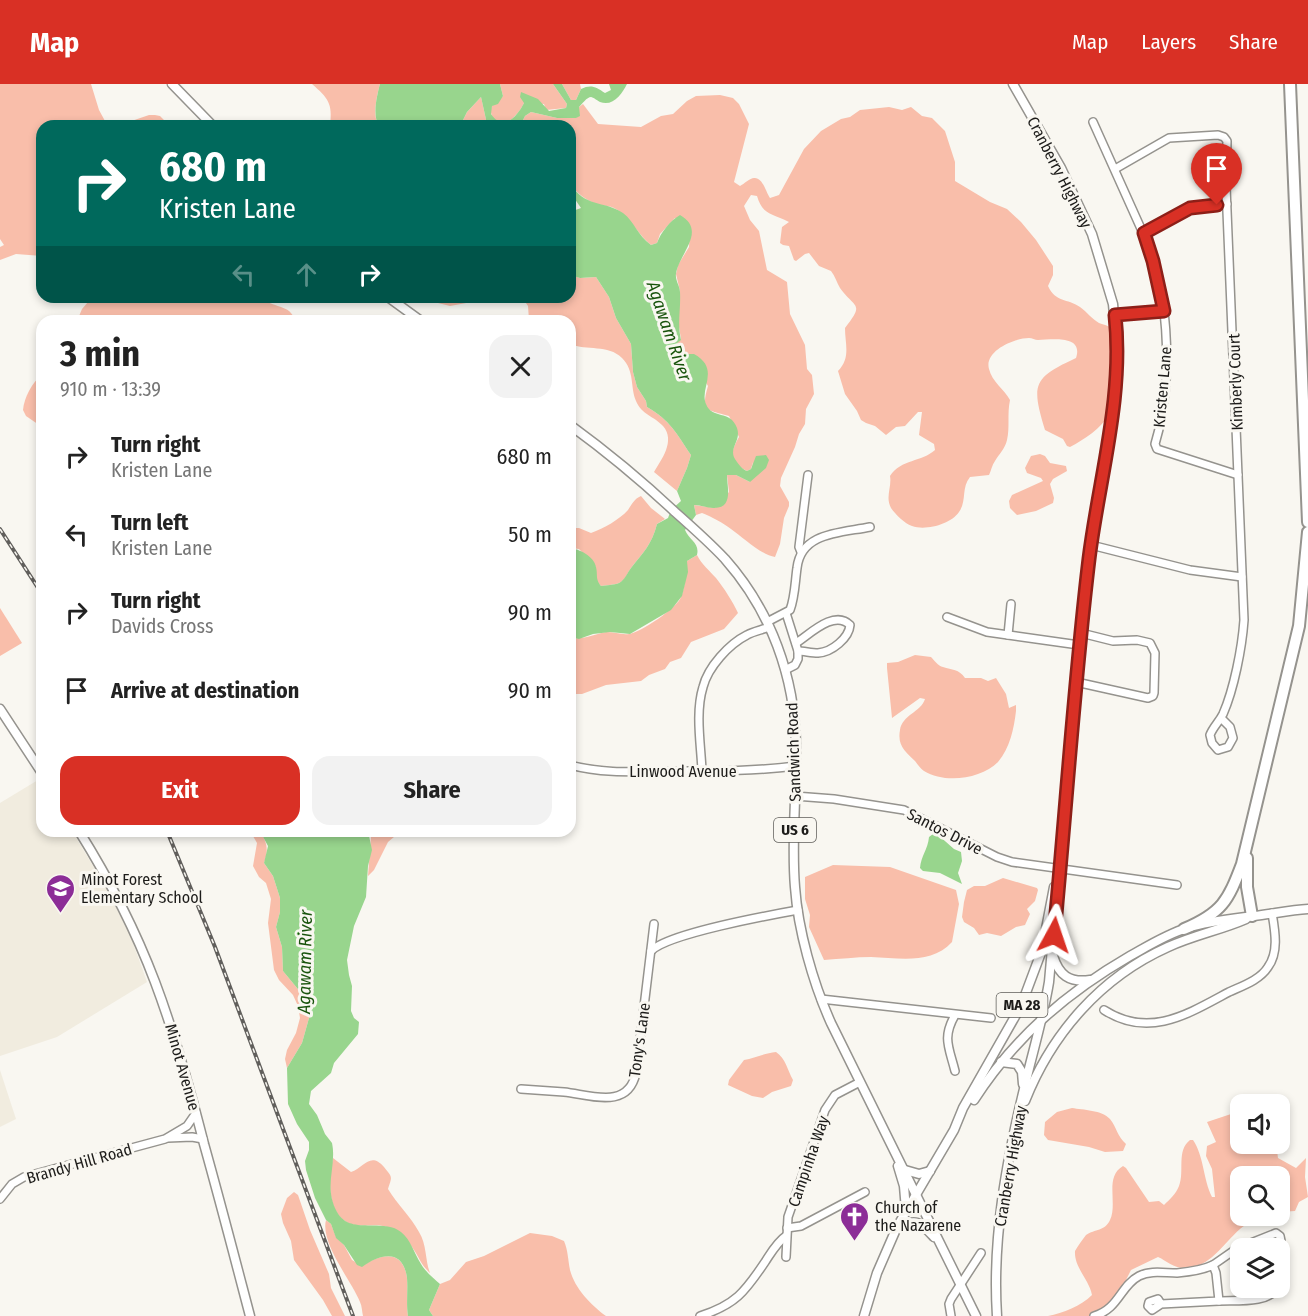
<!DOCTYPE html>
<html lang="en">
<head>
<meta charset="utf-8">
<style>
	:root { --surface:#fff; --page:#f2f2f2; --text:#222; --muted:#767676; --accent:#d93025 }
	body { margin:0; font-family:"Fira Sans Condensed",sans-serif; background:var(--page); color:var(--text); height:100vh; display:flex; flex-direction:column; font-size:22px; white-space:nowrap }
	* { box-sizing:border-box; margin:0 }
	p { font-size:20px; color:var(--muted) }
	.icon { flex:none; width:33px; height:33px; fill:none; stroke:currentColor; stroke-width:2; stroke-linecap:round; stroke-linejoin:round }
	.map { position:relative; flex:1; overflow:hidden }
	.sheet { position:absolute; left:36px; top:231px; width:540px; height:522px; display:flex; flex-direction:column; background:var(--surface); border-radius:18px; box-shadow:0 3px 9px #0003 }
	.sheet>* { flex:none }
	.banner { position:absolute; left:36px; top:36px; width:540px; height:183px; border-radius:18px; box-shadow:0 3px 9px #0003; background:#00695c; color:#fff; overflow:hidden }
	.controls { position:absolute; left:1230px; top:1010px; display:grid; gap:12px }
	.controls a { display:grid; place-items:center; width:60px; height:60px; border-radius:12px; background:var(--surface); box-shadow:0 3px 9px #0003; font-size:30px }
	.pin { position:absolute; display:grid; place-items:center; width:51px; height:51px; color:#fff; margin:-62px -26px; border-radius:50% 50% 50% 0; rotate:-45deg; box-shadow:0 0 6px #0007 }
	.pin .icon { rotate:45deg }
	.me { position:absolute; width:66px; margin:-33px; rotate:5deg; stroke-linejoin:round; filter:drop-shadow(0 0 4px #0008) }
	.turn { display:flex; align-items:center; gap:21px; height:126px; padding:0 24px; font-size:27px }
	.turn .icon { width:78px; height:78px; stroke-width:2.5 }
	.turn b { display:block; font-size:42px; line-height:51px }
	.lanes { display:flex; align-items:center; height:57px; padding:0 24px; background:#0003; justify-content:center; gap:30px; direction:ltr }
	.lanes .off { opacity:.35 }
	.round { display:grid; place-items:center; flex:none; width:63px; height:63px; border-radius:18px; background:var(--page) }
	.summary { display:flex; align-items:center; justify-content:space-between; height:102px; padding:0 24px }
	h1 { font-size:36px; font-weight:700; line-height:45px }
	.button { display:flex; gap:12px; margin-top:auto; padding:12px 24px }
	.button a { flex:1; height:69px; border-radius:18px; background:var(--accent); color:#fff; font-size:24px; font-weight:700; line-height:69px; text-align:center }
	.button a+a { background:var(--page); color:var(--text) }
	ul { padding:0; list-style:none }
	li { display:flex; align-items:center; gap:18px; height:78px; padding:0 24px }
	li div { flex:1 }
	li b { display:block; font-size:22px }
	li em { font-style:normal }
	header { display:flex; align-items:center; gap:36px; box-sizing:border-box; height:84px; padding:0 30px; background:var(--accent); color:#fff }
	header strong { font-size:28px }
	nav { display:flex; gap:33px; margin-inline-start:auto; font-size:21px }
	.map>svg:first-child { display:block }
</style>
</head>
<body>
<header>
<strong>Map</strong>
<nav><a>Map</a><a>Layers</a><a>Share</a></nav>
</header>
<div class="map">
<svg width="1308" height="1232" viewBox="0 0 1308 1232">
	<rect width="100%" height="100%" fill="#f9f7f1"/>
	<g fill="#f1ecdf">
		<polygon points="38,696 42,702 42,747 72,747 107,805 132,856 147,898 57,953 0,972 0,719"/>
		<polygon points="0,986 16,1035 0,1043"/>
	</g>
	<g fill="#f9beaa">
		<polygon points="0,0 91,0 99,26 105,37 110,40 117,42 149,31 155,31 160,32 170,42 42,42 42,172 16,170 0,176 0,163 4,161 0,155"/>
		<path d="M312 0H380C377 11 372 32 379 42H330C333 19 328 14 312 0Z"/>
		<path d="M500 0H553L567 20 566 24 546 26 544 20 524 19C521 26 511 39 503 39 495 40 488 30 492 22 494 18 500 15 503 12Z"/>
		<polygon points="562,0 580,0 581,5 576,16 571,16"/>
		<path d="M720 11 733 14 739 20 749 40 734 98 740 102C744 100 750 94 754 94 763 93 766 109 770 114L779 111 804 65 821 47 841 35 850 33 860 26 889 23 902 26 911 23 922 32 932 34 945 47 955 78V97L990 118 1007 125 1021 138 1036 156 1053 182V191L1048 202C1056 219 1067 214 1080 223 1087 228 1092 235 1099 239 1107 242 1111 242 1116 248L1110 330C1100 345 1085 355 1070 363L1067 362 1063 355 1045 346C1031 300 1033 294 1076 274 1084 250 1050 256 1038 256 1035 256 1032 254 1029 254 1014 254 984 267 989 285 992 298 1004 305 1010 316 1007 330 1010 343 1007 356 1005 365 999 370 995 377 992 381 991 387 989 391L970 393C961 404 967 417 959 428 951 440 926 447 912 442 904 439 896 431 891 424 885 413 892 403 890 392 901 375 922 378 935 366L934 360 919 351 922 328H918L905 342 896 343 886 351 875 342 866 339 861 336 857 327 845 310 838 287C851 274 845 260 845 244 865 218 855 225 840 204 837 199 835 192 831 187L819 182 809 169 805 170 796 177 794 176 789 162 783 161 780 159 782 143 789 138C772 129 763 132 757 112L751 111 744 122 750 136 759 147 767 186 787 198 790 230 805 261 807 285 812 291 814 310 806 325 805 340 799 350 795 363 781 394 780 402 789 418V422L784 434 780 460 775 473C763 472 742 453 731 445 723 439 712 433 702 429L696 431 694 421 715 424 729 408 727 391H736L750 398 753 378 751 385 747 387C728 378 730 369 739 353L729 332C708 326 700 328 708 302L688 271 677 270 676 260 681 255 678 237 680 207 676 190 678 181 689 163 690 145 675 134 660 150 657 159 651 161C637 150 631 133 614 124 610 122 605 122 600 121 588 118 577 110 570 99V42H520L525 32 531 28 557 34H576L579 23 583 20 598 40 641 43 661 32 673 30 687 17 696 12Z"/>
		<polygon points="481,13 487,40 490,42 460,42 467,28"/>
		<path d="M570 191 580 194 596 193 609 213 616 234 631 260 633 288 637 303 646 317 647 323C670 336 677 350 691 371L687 384 677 407 654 388C661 376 676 357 663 342 654 332 642 331 636 317 630 303 635 287 622 274 608 260 587 267 570 260V237L529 236 528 222 522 213H570Z"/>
		<path d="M89 213H262C271 225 291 219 295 237H77L82 225 88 218Z"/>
		<polygon points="414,213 510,213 499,219 488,215 450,222"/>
		<path d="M42 291V343L26 332 23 326C24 314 32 298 42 291Z"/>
		<polygon points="1040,370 1045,372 1050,379 1066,382 1067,387 1053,395 1050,400 1054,414 1053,419 1036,427 1017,431 1010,424 1009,417 1012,411 1043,397 1041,394 1027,389 1025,384 1031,372"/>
		<path d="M641 412 651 424 665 435 657 440C652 460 643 469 631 484 627 489 626 496 619 499 614 501 606 501 601 502L596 496V483L579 465 570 464V444H579L591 449C604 444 619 436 628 426 632 420 634 415 641 412Z"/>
		<path d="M697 471C702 481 709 486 716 494 724 504 733 518 738 529L724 545 691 558 681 574 670 578 665 585 649 591 641 597 606 601 582 610H570V553C581 557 594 550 606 548 614 548 622 551 629 550 640 549 678 523 681 513 686 501 685 489 687 477Z"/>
		<polygon points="0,524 22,559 0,572"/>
		<path d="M915 571 931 573C934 576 938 582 943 583 952 586 959 585 965 594H981L988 597 996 594 1006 610 1009 624 1016 621V627C1014 644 1010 664 998 678 981 695 945 700 924 687 920 684 918 681 915 677 906 668 897 662 900 646 902 631 921 628 925 615L920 614 892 634 887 584V579L898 578Z"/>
		<path d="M250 747H260C267 758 269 766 264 779L273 792 280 814V828L276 843 282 863 283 887 302 910 311 927 302 959 287 984 285 975 287 966 296 949 300 934 298 922 293 911 279 896 274 886 268 839 271 815 266 799 259 793 253 782 257 759Z"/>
		<polygon points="368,747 401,747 388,758 374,786 368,792 371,752"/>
		<path d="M833 781 890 783 956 806 959 820 952 858C931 881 899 874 871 873 856 873 840 875 824 876L809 843 810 831 805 815V793Z"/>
		<polygon points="1003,794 1037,804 1038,806 1035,817 1027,825 1030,830 1025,841 1016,843 1001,852 987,849 979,851 974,844 964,838 962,833 964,818 967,806 974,802 985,802"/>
		<path d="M776 968C786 975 787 985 793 996L791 1002 772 1008 763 1014 752 1012 728 1001 729 996 744 976C755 974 765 969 776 968Z"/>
		<path d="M1072 1024C1083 1026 1102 1026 1110 1035 1117 1044 1117 1052 1126 1060L1123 1067 1105 1068 1089 1063 1048 1056 1044 1051 1045 1038 1057 1028Z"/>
		<path d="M1240 1027V1059H1276L1278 1074 1296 1084 1306 1074 1305 1093 1308 1113 1299 1118 1295 1127 1280 1128V1092H1240V1131H1269C1260 1135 1248 1138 1240 1145 1223 1160 1209 1185 1184 1184 1173 1184 1167 1177 1158 1173L1131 1186 1120 1208 1112 1218 1093 1232H1048C1063 1229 1081 1222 1092 1211 1089 1195 1074 1184 1075 1167 1078 1162 1082 1156 1086 1151 1095 1145 1105 1147 1110 1136 1118 1119 1104 1093 1123 1082L1126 1084 1149 1118 1159 1117 1164 1121C1170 1115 1176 1110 1179 1102 1185 1087 1176 1067 1190 1056H1193C1204 1072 1203 1095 1212 1113H1215L1212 1085 1206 1072 1207 1062 1216 1058 1207 1038Z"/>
		<path d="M333 1074 351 1088C364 1084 370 1067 384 1083 393 1094 392 1092 388 1105 397 1120 411 1133 419 1148 427 1161 425 1176 430 1189 421 1181 419 1173 412 1163 408 1156 395 1146 387 1143 378 1139 365 1143 355 1141 326 1135 328 1096 333 1074Z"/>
		<polygon points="294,1108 298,1111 310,1146 329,1190 331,1204 345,1232 332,1232 323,1216 294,1176 291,1157 283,1139 281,1130 287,1114"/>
		<path d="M326 1136 331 1140 336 1153 344 1161 352 1176 362 1182C380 1170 403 1164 407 1194 408 1207 406 1220 408 1232H363C362 1228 362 1222 360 1218 351 1196 320 1159 326 1136Z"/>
		<path d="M530 1149 552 1152 564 1157C568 1166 568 1176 570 1186 575 1205 591 1221 606 1232H433L429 1226 440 1200 450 1196 466 1178 484 1172Z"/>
	</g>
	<g fill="#98d58d">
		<path d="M380 0H500L503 12 498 20 492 22 491 30C503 48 517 33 524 19L520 13 521 8 538 15 549 27 566 24 567 20 553 0H562L571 16H576L581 5C591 0 596 3 605 9L611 6 609 0H627C622 10 613 23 600 18 598 17 593 13 591 13 587 13 582 20 579 23L580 32 576 34H557L531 28 525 32 520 42H490L487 40 481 13 467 28 460 42H379C372 32 377 11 380 0Z"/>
		<path d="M570 99C585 124 603 116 623 129 635 138 637 151 651 161L657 159C661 148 670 137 680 131 708 147 678 171 676 190 675 196 680 202 680 208 681 225 677 239 681 256L676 260 677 270H694C721 285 699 304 706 320 712 336 730 325 737 344 742 358 726 365 737 378 740 382 742 385 747 387L751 385 756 372 766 371 769 376 766 384 750 398 736 391H727C727 403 734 425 713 424 707 424 701 421 694 421L696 431 685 446C689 456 700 459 697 471L687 477 688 488 682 512 671 526 630 550 610 548 593 550 579 555 570 553V464C579 465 594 472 596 483 598 491 595 495 601 502 606 501 614 501 619 499 625 496 627 489 631 484 643 469 652 460 657 440L668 434 671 426 681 417 677 407 687 384 691 371C677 350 670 336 647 323L646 317 637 303 633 288 631 260 616 234 609 213 596 193 580 194 570 191V128L581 124 570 108Z"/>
		<path d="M260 747H368L372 766 368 782 366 813 354 842 347 876 349 891 352 902 351 927 354 934 359 938 358 950 334 979 331 989 311 1007 309 1020 317 1031 325 1050 332 1059C337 1083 323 1102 337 1128 350 1152 383 1133 401 1148 411 1156 414 1169 421 1180 425 1187 434 1195 440 1200L429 1226 433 1232H408C406 1220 408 1207 407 1194 403 1164 380 1170 362 1183L357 1181 344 1161 336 1154 331 1140 326 1136 315 1114 306 1086 305 1077 309 1066V1058L297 1040 288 1020 287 984 302 959 311 927 302 910 283 887 282 863 276 843 280 828V814L273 792 264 779 268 762Z"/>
		<path d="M933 750H937L954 765 961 768 962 777 958 789 962 800 940 789 923 787 920 784C921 772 928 765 929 753Z"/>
	</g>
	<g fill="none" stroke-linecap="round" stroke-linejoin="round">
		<defs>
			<g id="minor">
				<polyline points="1093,38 1147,158 1164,227"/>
				<path d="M1115 85 1169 54 1218 51 1224 53 1227 57 1226 103 1244 536C1242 564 1234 605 1223 630 1219 638 1213 643 1210 651L1212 659 1218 666 1228 663 1233 654 1230 643 1221 634"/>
				<polyline points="1144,149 1190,124 1227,120"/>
				<path d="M1115 231 1164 227C1169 272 1168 317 1155 360L1157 365 1238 391"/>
				<polyline points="1091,461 1190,486 1242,493"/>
				<polyline points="801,468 799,463 808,391"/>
				<polyline points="947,533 987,548 1079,561"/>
				<path d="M767 538 790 526C795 513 795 498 797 484 801 448 841 449 870 443"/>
				<polyline points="1008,551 1011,520"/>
				<path d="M796 559C809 551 834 525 850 541 849 554 832 568 818 569 811 569 804 567 798 567"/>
				<polyline points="785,586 795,581 798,575 798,567 786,529"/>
				<polyline points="1076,598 1148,614 1153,612 1154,609 1155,569 1150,559 1137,556 1113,557 1081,549"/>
				<path d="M570 681C606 691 644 687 681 687 719 687 757 687 796 682"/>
				<path d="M702 687C701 661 695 629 703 603 708 583 729 560 747 551 754 547 762 546 769 543"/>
				<polyline points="795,712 834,715 904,726 997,773 1012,778 1177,801"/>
				<path d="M651 867C667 850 770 831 798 826"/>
				<polyline points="821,915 991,934"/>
				<path d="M1104 926C1149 955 1188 930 1229 908 1242 902 1260 896 1268 883 1279 868 1275 847 1272 829"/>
				<path d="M955 931C942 954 949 963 955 987"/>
				<path d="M521 1005C536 1006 550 1007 564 1008 591 1011 628 1026 636 989L654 840"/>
				<polyline points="168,1054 192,1053 203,1055"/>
				<polyline points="0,1115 12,1100 24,1093 165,1055 187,1042 196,1029"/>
				<polyline points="787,1144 801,1142 865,1108"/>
				<polyline points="786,1173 788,1133 825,1026 835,1011 860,998"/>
				<polyline points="1213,1181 1236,1165 1276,1149 1280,1152 1281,1157 1280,1189"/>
				<path d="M1219 1217C1235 1216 1270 1220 1277 1203"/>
				<path d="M700 1232C735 1221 745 1208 765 1178 771 1169 777 1158 786 1152"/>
				<polyline points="951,1232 949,1220 951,1215 981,1169"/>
				<path d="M1094 1232C1119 1225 1120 1202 1139 1192 1151 1186 1164 1189 1177 1189 1188 1188 1203 1186 1213 1181L1216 1189 1219 1217 1161 1220 1152 1226 1148 1222 1149 1218 1158 1215 1161 1220"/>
			</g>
			<g id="major">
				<polyline points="172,0 213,42"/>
				<polyline points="388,213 421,237"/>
				<path d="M570 341C607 368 642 397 675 428 692 443 709 458 725 475 771 527 795 593 796 662 797 709 791 756 795 803 798 846 813 899 831 939L976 1232"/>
				<polyline points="0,625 42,689"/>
				<path d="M79 747C109 795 135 845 155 898 175 951 190 1005 204 1060 220 1117 235 1175 250 1232"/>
				<path d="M1053 872C1059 891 1069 899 1090 896"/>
				<polyline points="1001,978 1017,980 1022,988 1023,1000"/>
				<path d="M974 1016C1014 954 1066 909 1130 872 1148 862 1167 850 1187 844 1209 837 1231 835 1254 832 1272 830 1290 826 1308 825"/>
				<path d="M1025 1017C1052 949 1101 893 1168 863 1194 851 1221 846 1246 835"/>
				<polyline points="898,1082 904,1102 906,1126"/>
				<polyline points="905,1086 919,1090 930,1087"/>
				<path d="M897 1143C917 1134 920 1138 934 1153"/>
				<polyline points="864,1232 877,1189 897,1143 954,1046 963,1024 1021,922 1042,866 1054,803"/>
				<path d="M997 1232C992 1156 1006 1079 1024 1005 1032 970 1043 935 1049 898L1082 530 1093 447 1114 316 1117 264 1113 220 1092 150 1061 84 1013 0"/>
			</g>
			<g id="highway">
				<polyline points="1290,0 1308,438"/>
				<polyline points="1247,774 1247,803 1252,832"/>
				<path d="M1184 845C1222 829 1228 817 1242 780L1299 542 1308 448"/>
			</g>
		</defs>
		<use href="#minor" stroke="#95938e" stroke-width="10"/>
		<use href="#major" stroke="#95938e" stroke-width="11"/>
		<use href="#highway" stroke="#95938e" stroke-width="14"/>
		<use href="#minor" stroke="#fff" stroke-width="7"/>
		<use href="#major" stroke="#fff" stroke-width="8"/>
		<use href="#highway" stroke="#fff" stroke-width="10"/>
		<defs>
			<g id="rail">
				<polyline points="0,445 42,510"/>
				<polyline points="167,747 215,863 353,1232"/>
			</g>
		</defs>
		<use href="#rail" stroke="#615f5c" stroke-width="4"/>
		<use href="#rail" stroke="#f9f7f1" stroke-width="1.5" stroke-dasharray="4.5" stroke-linecap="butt"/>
	</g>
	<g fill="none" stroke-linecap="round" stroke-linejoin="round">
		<defs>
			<path id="route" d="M1054 851C1066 726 1074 600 1089 475 1099 394 1124 313 1115 231L1164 227 1153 177 1144 149 1190 124 1217 121"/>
		</defs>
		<use href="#route" stroke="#8d1f18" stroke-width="15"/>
		<use href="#route" stroke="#d93025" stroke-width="10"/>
	</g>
	<defs>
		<symbol id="school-pin" viewBox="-11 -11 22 30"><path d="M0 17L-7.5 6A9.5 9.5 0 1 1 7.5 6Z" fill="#8c2d97" stroke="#f9f7f1"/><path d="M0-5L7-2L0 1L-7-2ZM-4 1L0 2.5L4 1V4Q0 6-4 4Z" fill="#fff"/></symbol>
		<symbol id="church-pin" viewBox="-11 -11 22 30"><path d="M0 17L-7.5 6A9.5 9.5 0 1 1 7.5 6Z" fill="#8c2d97" stroke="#f9f7f1"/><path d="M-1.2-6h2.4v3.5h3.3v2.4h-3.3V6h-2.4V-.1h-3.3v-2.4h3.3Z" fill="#fff"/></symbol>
	</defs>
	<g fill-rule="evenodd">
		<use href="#school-pin" x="44" y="788" width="33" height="45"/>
		<use href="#church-pin" x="838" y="1116" width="33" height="45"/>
	</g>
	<g text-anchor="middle" stroke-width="6" stroke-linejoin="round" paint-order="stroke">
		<g fill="#f9f7f1" stroke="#5f5e5a" stroke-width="1.5">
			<rect x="774" y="734" width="42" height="24" rx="4.5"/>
			<rect x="996.5" y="909" width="51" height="24" rx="4.5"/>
		</g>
		<g font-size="15" font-weight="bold" fill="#1d1c1a">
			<text x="795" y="751">US 6</text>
			<text x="1022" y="926">MA 28</text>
		</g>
		<g font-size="16" fill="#1d1c1a" stroke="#f9f7f1">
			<text transform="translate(1060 88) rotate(63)" y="6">Cranberry Highway</text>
			<text transform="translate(1235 298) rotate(-92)" y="6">Kimberly Court</text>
			<text transform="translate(1162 303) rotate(-85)" y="6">Kristen Lane</text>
			<text transform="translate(793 668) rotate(-92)" y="6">Sandwich Road</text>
			<text x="683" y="693">Linwood Avenue</text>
			<text transform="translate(945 747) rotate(27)" y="6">Santos Drive</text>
			<text transform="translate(639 956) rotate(-82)" y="6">Tony's Lane</text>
			<text transform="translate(183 983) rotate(74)" y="6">Minot Avenue</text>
			<text transform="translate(808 1077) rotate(-71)" y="6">Campinha Way</text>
			<text transform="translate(79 1079) rotate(-16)" y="6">Brandy Hill Road</text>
			<text transform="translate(1010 1082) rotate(-80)" y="6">Cranberry Highway</text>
		</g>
		<g font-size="16" fill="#1d1c1a" stroke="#f9f7f1" text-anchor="start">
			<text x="81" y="801">Minot Forest<tspan x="81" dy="18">Elementary School</tspan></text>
			<text x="875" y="1129">Church of<tspan x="875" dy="18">the Nazarene</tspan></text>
		</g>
		<g font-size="18" font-style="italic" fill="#19540d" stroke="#f9f7f1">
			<text transform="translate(669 247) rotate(71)" y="6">Agawam River</text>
			<text transform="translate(305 878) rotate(-89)" y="6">Agawam River</text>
		</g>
	</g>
</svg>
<div class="controls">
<a><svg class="icon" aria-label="sound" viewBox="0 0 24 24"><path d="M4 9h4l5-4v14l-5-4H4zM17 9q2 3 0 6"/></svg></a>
<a><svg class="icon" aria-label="search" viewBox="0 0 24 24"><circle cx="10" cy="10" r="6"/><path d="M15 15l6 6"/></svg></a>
<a><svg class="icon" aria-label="layers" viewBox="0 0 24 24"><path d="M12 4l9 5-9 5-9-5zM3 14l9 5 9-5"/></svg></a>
</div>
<div class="pin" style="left:1217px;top:121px;background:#d93025"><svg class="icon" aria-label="arrive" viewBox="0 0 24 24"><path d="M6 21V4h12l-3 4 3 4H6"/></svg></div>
<svg class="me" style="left:1054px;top:851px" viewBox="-20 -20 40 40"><path d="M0-17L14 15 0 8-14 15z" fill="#d93025" stroke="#fff" stroke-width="4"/></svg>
<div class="banner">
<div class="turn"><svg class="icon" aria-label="right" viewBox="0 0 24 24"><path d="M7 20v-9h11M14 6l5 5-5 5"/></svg><div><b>680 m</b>Kristen Lane</div></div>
<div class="lanes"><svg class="icon off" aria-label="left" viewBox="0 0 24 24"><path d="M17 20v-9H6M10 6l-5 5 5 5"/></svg><svg class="icon off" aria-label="ahead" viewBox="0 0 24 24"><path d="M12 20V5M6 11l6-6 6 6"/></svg><svg class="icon" aria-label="right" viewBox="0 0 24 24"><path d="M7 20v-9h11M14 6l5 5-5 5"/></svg></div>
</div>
<section class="sheet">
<div class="summary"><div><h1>3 min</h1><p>910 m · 13:39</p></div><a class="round"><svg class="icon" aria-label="close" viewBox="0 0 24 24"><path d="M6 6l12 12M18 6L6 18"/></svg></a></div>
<ul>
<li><svg class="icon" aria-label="right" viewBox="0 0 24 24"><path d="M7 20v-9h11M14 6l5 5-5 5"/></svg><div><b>Turn right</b><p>Kristen Lane</p></div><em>680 m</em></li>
<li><svg class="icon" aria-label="left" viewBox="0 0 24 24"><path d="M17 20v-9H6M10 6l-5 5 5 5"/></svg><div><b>Turn left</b><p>Kristen Lane</p></div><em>50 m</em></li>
<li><svg class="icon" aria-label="right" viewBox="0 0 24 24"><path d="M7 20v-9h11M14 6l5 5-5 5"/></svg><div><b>Turn right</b><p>Davids Cross</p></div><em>90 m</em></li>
<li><svg class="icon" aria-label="arrive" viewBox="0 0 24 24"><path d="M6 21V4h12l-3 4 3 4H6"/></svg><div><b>Arrive at destination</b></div><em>90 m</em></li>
</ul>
<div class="button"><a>Exit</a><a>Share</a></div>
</section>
</div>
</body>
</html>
